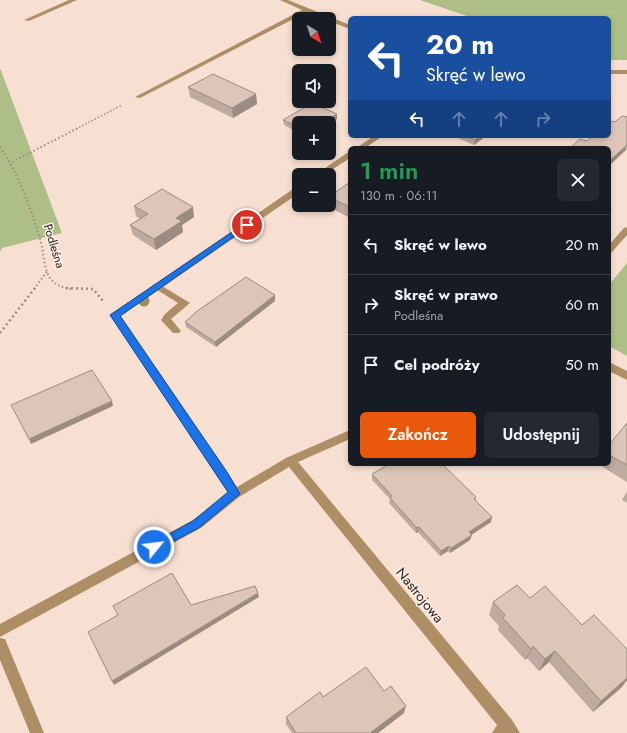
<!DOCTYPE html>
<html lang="pl">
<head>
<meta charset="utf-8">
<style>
	:root { --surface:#171b24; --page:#242831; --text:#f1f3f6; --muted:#9ea1a6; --line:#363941; --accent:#ea580c }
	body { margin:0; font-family:Jost,sans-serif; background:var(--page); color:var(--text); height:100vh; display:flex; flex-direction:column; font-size:15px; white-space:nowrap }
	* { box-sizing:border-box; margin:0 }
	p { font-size:13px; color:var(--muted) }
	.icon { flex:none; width:22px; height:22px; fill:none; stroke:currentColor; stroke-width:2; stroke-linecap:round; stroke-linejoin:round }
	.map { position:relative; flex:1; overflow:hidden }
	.sheet { position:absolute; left:348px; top:146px; width:263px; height:320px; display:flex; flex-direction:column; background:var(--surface); border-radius:6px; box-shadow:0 2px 6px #0003 }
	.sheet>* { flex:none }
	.banner { position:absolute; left:348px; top:16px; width:263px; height:122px; border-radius:6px; box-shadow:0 2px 6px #0003; background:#1a4fa0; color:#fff; overflow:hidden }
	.needle { width:26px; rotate:142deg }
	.tools { position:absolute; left:292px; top:12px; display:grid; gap:8px }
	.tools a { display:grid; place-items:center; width:44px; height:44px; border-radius:6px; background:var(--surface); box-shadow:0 2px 6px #0003; font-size:20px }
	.pin { position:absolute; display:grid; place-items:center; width:34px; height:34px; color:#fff; margin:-17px; border:2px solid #fff; border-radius:50%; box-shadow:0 1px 4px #0007 }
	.me { position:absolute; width:44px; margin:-22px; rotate:61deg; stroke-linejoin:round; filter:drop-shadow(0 0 3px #0008) }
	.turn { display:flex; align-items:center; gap:14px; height:84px; padding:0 12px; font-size:18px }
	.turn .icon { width:52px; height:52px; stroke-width:2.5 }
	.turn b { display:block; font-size:28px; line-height:34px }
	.lanes { display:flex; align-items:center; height:38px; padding:0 12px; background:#0003; justify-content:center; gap:20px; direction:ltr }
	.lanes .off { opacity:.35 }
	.round { display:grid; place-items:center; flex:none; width:42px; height:42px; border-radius:6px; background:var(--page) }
	.overview { display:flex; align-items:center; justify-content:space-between; height:68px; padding:0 12px }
	h1 { font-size:24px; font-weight:600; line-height:30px; color:#1e9e55 }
	.button { display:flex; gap:8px; margin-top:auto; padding:8px 12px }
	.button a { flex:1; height:46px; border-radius:6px; background:var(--accent); color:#fff; font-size:16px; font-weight:600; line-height:46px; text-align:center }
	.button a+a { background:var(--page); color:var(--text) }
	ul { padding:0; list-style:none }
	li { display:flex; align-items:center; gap:12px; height:60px; padding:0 12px; border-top:1px solid var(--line) }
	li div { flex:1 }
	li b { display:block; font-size:15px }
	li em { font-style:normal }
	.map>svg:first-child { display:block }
</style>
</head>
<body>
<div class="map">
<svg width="627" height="733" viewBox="0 0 627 733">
	<rect width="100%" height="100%" fill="#f7e0d1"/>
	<g fill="#adbf86">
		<polygon points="420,0 627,0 627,60 609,60 609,18 467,18 467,16"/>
		<polygon points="0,68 62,233 2,248 0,252"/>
		<polygon points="627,263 627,356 609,346 609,285"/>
	</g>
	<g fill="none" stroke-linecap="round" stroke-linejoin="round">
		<polyline stroke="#9e8d82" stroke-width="1.5" stroke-dasharray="1.5 2" stroke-linecap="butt" points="76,129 122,105"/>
		<g stroke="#9e8d82" stroke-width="2" stroke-dasharray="1.5 2.5" stroke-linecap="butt">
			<path d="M0 147C19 175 30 207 40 239 44 251 43 267 50 278 55 285 63 288 71 289"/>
			<polyline points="12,162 78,128"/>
			<polyline points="34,289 48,270"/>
		</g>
		<g stroke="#9e8d82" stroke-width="2.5" stroke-dasharray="2 3" stroke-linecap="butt">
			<polyline points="66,288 93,289 103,301"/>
			<polyline points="0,333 35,288"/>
		</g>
		<polygon fill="#ad8e65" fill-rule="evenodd" points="157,283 190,303 171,319 181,331 179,333 173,333 161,320 165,314 178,303 154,288 152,286 154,284"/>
		<g fill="#ad8e65" fill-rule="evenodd">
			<polygon points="69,0 77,0 29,21 24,20"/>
			<polygon points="280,0 288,0 350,25 350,29 329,21 329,19 324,19 307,12 140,98 135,97 302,10"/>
			<rect x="609" y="70" width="18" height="4"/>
			<polygon points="374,136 383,136 365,148 356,148"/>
			<polygon points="347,153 350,153 350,158 324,175 315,175"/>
			<polygon points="296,187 299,187 299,193 121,316 237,487 286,458 350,430 350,439 298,462 512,720 520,733 492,733 497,725 289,467 239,497 201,528 0,637 0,624 193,520 228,493 110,315"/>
			<polygon points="627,227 627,235 612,252 609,253 609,245 624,228"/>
			<polygon points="609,362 627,371 627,380 609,371"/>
			<polygon points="0,638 5,639 44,733 30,733 0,660"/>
		</g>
	</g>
	<circle fill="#908f5e" cx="144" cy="301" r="5.5"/>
	<g fill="#beaa9e">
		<polygon points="188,87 256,94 257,104 233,118 190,97"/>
		<polygon points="337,119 329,124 329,123 299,123 299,133 284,125 283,120"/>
		<polygon points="453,136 486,136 474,145"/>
		<polygon points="350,182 350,218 329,207 329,197"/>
		<polygon points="134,206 194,217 182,225 183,232 156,250 133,235 130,225 140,219 136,216"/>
		<polygon points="275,301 216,347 186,327 185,322"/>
		<polygon points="627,423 627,482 598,464 609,464 609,445"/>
		<polygon points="372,474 476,497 476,500 491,522 471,535 470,540 450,553 448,551 440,556 418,532 416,533 389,503 390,499 372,480"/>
		<polygon points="627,491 627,503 622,500"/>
		<polygon points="530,598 622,687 593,712 549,662 539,671 527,658 525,660 498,630 499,626 489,615 493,602"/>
		<polygon points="384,691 404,713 378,733 292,733 286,724 286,717 323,697"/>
	</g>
	<g fill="#9b8b81">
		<polygon points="256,94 257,104 233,118 232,108"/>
		<polygon points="337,114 337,119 329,124 329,123 322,123"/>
		<polygon points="480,136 486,136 474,145 475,140"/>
		<polygon points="627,145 626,150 609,166 609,161"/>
		<polygon points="193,207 194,217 182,225 183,232 156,250 154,239 176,218"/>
		<polygon points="275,295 275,301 216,347 215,342"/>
		<polygon points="112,401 113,406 31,444 29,439"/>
		<polygon points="492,517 491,522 468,537 469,532"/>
		<polygon points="419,527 418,532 416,533 417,528"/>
		<polygon points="472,535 470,540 450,553 451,548"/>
		<polygon points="449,546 448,551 440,556 441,551"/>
		<polygon points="258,593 259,597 114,685 112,681"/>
		<polygon points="533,646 527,658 525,660 531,649"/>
		<polygon points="555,651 549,662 539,671 545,659"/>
		<polygon points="627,678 627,680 622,687 593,712 601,701"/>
		<polygon points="406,706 404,713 378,733 370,733"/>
	</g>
	<g fill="#ddc6b8" stroke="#9b8b81">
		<polygon points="213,74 256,94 232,108 188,87"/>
		<polygon points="312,103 337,114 322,123 299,123 299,127 283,120"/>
		<polygon points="622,116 627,117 627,145 609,161 609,148 570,148 580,139 587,141 593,136 609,136 609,122 611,121 615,122"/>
		<polygon points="466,136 480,136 475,140"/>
		<polygon points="350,182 350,207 329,197"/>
		<polygon points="162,189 193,207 176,218 182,221 154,239 130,225 148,214 134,206"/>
		<polygon points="246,277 275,295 215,342 185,322 196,312"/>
		<polygon points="92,370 112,401 29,439 11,405"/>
		<polygon points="627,423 627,465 609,455 609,445"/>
		<polygon points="389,464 442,464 476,497 474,499 492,517 469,532 472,535 451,548 449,546 441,551 419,527 417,528 390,498 392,496 372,474"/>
		<polygon points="172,573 191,605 255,586 258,593 112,681 88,632 118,615 113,606"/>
		<polygon points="517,585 530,598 545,586 582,625 594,615 627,649 627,678 601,701 555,651 545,659 533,646 531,649 503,618 505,615 493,602"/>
		<polygon points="366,667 384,691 391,686 406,706 370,733 296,733 286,717 320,692 323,697"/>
	</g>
	<polygon fill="#1a73e8" stroke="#114b97" points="247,222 249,223 249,226 120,316 227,472 240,494 200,527 154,552 151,550 149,547 151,544 193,521 228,492 110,315"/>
	<g text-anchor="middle" stroke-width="3" stroke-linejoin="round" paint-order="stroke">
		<g font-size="12" fill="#271f1a" stroke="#fdefe6">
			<text transform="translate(54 246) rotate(73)" y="4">Podleśna</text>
		</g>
		<g font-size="14" fill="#271f1a" stroke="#fdefe6">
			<text transform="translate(420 595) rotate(51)" y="5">Nastrojowa</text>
		</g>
	</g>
</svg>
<div class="tools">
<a><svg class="needle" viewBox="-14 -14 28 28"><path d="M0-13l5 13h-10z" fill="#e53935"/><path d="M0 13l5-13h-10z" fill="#9ea1a6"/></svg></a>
<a><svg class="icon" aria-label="sound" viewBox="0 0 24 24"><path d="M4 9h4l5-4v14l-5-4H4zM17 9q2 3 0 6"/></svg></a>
<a>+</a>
<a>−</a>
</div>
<div class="pin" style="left:247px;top:225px;background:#d93025"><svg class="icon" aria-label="arrive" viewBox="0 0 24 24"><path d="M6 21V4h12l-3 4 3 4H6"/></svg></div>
<svg class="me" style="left:154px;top:547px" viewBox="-20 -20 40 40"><circle r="17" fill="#1a73e8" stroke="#fff" stroke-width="3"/><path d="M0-11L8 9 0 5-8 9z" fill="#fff"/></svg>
<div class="banner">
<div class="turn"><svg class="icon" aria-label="left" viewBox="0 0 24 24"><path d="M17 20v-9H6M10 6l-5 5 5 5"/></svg><div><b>20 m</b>Skręć w lewo</div></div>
<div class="lanes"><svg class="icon" aria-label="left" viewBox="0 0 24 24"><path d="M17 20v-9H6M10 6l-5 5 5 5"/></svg><svg class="icon off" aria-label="ahead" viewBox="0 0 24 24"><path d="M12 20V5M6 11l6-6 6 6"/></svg><svg class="icon off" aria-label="ahead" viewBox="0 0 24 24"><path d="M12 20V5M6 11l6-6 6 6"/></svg><svg class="icon off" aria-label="right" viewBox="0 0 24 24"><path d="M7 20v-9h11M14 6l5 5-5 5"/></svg></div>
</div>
<section class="sheet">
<div class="overview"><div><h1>1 min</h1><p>130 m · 06:11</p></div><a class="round"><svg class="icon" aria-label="close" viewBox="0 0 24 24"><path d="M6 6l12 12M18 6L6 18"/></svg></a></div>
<ul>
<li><svg class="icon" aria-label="left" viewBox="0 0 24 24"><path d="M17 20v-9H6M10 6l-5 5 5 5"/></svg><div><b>Skręć w lewo</b></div><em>20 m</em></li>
<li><svg class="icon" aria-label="right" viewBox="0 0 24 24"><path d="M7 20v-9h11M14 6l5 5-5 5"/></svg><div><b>Skręć w prawo</b><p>Podleśna</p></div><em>60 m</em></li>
<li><svg class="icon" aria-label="arrive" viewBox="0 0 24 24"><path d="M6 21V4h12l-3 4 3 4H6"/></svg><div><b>Cel podróży</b></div><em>50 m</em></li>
</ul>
<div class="button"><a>Zakończ</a><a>Udostępnij</a></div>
</section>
</div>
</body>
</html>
